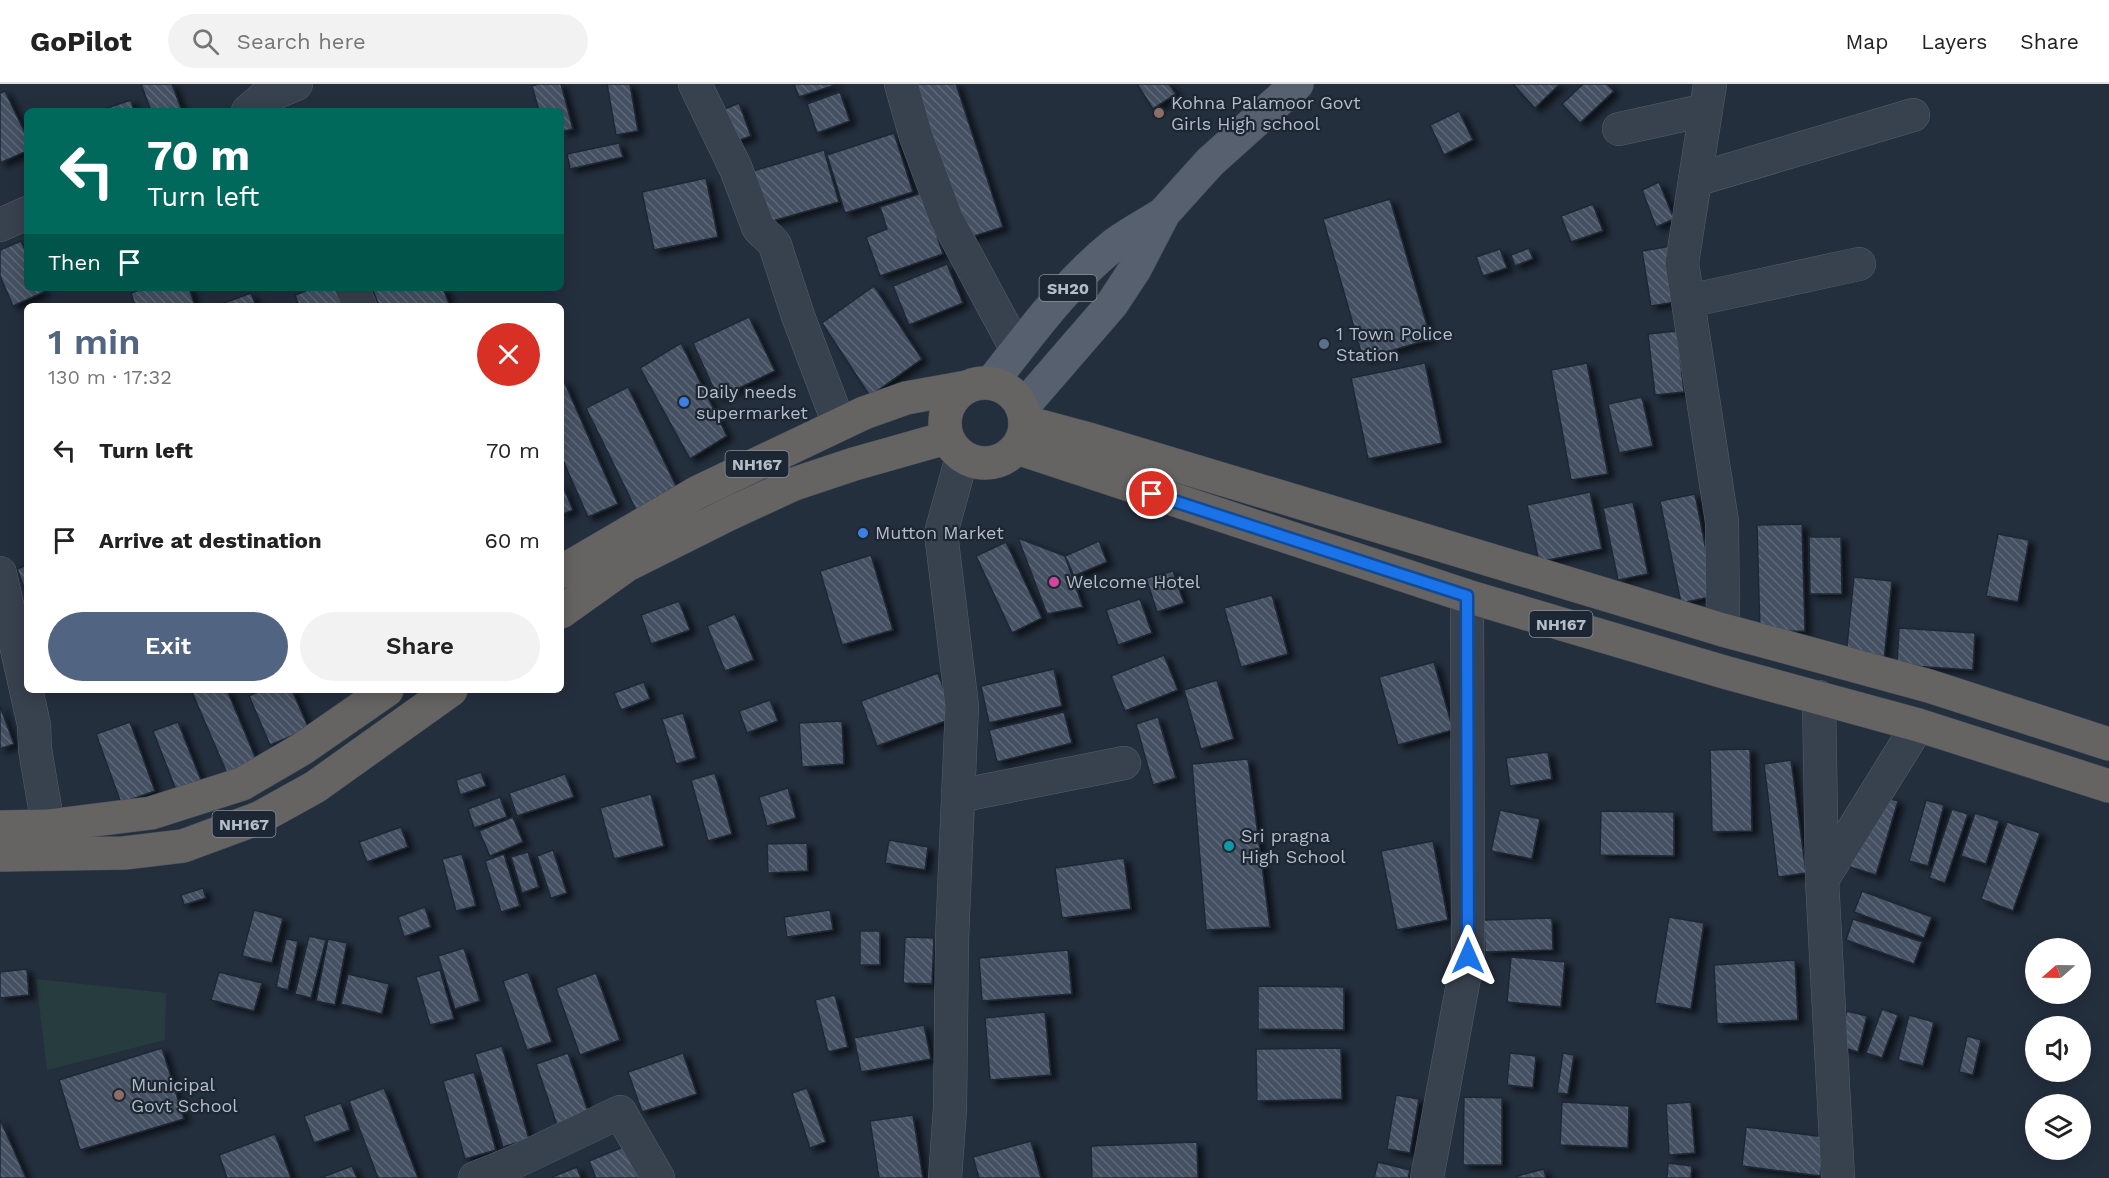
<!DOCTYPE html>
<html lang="en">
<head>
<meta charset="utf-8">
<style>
	:root { --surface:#fff; --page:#f2f2f2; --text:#222; --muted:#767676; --line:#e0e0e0; --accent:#516482 }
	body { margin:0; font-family:"Work Sans",sans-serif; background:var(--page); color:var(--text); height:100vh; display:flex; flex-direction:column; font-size:22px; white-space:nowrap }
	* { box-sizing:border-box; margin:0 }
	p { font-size:20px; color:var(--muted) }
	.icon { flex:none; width:33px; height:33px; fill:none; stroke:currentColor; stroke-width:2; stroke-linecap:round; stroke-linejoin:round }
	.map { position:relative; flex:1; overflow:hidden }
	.drawer { position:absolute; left:24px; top:219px; width:540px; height:390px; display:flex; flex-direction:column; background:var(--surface); border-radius:9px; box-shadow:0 3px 15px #0003 }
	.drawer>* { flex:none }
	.guide { position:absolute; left:24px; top:24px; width:540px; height:183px; border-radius:9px; box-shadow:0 3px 15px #0003; background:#00695c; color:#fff; overflow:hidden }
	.needle { width:39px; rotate:250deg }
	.controls { position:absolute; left:2025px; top:854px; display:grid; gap:12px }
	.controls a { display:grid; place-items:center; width:66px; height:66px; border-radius:50%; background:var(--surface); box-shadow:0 3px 15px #0003; font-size:30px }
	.pin { position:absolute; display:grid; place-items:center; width:51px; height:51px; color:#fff; margin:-26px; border:3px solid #fff; border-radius:50%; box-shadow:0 2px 6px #0007 }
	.me { position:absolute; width:66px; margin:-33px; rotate:0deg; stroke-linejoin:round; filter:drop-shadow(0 0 4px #0008) }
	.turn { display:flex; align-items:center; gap:21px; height:126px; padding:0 24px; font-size:27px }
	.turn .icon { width:78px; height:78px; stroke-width:2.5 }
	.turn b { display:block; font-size:42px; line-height:51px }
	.then { display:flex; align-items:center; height:57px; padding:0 24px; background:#0003; gap:12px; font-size:22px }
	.round { display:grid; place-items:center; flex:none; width:63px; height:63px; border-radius:32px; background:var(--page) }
	.head { display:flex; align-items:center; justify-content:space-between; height:102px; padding:0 24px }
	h1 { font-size:36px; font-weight:600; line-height:45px; color:var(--accent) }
	.action { display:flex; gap:12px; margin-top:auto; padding:12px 24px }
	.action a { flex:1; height:69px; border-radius:36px; background:var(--accent); color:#fff; font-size:24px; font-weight:600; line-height:69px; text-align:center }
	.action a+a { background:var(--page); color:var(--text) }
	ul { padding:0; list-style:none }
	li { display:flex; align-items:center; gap:18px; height:90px; padding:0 24px }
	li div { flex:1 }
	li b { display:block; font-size:22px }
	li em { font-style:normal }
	header { display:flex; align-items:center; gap:36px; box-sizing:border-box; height:84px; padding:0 30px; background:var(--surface); border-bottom:2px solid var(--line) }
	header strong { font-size:28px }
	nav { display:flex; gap:33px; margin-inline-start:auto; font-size:21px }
	.search { width:420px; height:54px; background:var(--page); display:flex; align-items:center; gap:15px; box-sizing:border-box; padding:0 21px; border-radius:33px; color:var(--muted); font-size:22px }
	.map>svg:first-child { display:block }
</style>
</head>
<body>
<header>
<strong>GoPilot</strong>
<div class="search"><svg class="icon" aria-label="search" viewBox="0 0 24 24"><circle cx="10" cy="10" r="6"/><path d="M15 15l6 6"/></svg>Search here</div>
<nav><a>Map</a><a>Layers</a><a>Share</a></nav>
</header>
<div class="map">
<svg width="2109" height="1094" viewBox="0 0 2109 1094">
	<defs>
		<pattern id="building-back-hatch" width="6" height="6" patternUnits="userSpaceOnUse" patternTransform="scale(1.5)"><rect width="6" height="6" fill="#455162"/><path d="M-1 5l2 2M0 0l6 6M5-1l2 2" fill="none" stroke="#5d6877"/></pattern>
		<filter id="shadow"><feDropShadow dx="6" dy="4" stdDeviation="3" flood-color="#0009"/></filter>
	</defs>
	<rect width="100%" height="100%" fill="#242f3e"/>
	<polygon fill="#263c3f" points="36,895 166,909 165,956 47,986"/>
	<g fill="url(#building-back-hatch)" stroke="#1f2835" stroke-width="1.5" filter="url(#shadow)">
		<polygon points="141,0 172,0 182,27 151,27"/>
		<polygon points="538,0 561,0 573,45 561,48 561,27 539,27 532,2"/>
		<polygon points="607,0 630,0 638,47 616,51"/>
		<polygon points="794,0 838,0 799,13"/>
		<polygon points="914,0 956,0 1003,143 965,155"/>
		<polygon points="1137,0 1169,0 1176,10 1153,25"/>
		<polygon points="1513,0 1560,0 1535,24"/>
		<polygon points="1583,0 1607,0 1614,7 1580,39 1562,20"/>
		<polygon points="5,7 27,53 27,67 0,79 0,9"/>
		<polygon points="840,8 850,37 817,49 807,20"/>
		<polygon points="131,16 134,27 98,27"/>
		<polygon points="739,19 751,52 732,59 720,27"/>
		<polygon points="1459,27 1473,56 1444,71 1430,41"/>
		<polygon points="894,49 913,108 845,129 827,71"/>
		<polygon points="619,59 623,73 570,85 567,70"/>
		<polygon points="824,66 839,118 769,138 753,87"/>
		<polygon points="706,94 718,153 654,166 642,108"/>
		<polygon points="1659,98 1674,135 1656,143 1642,106"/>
		<polygon points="922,109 943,170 880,192 866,153 887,145 880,123"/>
		<polygon points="1390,115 1431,255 1363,275 1323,135"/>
		<polygon points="1593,120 1603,147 1571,158 1561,132"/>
		<polygon points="21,157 27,170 27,204 42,204 44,208 13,222 0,192 0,166"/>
		<polygon points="1671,162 1681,217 1651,222 1642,167"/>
		<polygon points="1529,164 1533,175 1515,182 1511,171"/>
		<polygon points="1500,165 1507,184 1483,192 1476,173"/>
		<polygon points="947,180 963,219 909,241 893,202"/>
		<polygon points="874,202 922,275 870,312 822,239"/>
		<polygon points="145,204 189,204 195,222 135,222 131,209"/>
		<polygon points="313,204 337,204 344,222 299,222 295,211"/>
		<polygon points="372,204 443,204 450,222 379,222"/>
		<polygon points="251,209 256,222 216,222"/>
		<polygon points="749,233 775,287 718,314 693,259"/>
		<polygon points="1677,247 1684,308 1655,311 1648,250"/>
		<polygon points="681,259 727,352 690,375 640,284"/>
		<polygon points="1425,279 1442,359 1368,375 1351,294"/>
		<polygon points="1587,279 1608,390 1571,396 1551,286"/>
		<polygon points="564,297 618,420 588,433 561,372 561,298"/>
		<polygon points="628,303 681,412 639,432 586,324"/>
		<polygon points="1642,313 1653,362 1619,369 1608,320"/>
		<polygon points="561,397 573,426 561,431"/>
		<polygon points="1590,408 1602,465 1539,478 1527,421"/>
		<polygon points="1695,410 1715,512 1681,519 1660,417"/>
		<polygon points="1633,418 1648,490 1618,496 1603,424"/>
		<polygon points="1802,440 1805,547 1760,548 1757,441"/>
		<polygon points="1998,450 2029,456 2018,518 1986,512"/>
		<polygon points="1809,453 1841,453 1842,510 1810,510"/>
		<polygon points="1018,454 1065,472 1083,523 1047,530"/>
		<polygon points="1099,457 1107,478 1074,492 1065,472"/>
		<polygon points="1006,458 1042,534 1012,549 976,472"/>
		<polygon points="871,471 893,546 842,561 820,487"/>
		<polygon points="27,481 27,511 17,485"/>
		<polygon points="1173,487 1184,519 1157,528 1146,494"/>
		<polygon points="1854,493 1892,497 1884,576 1846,572"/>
		<polygon points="1272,511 1288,570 1241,583 1224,524"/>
		<polygon points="1140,515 1152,549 1118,561 1106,526"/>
		<polygon points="679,517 690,546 651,560 641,531"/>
		<polygon points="735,530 754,576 725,587 707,542"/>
		<polygon points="1899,544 1975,549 1973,586 1897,581"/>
		<polygon points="1164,571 1178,606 1125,627 1111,592"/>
		<polygon points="1434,578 1453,646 1398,661 1379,593"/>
		<polygon points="1054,585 1062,622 989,639 981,602"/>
		<polygon points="938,589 954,634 877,662 861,617"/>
		<polygon points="1217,596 1234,655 1201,665 1184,606"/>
		<polygon points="644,598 650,615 621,626 614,609"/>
		<polygon points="191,606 227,606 259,682 229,694"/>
		<polygon points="262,606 292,606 309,645 270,661 249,612"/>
		<polygon points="770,616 778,637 747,649 739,627"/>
		<polygon points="0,622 14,660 0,665"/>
		<polygon points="1064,628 1072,659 997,678 989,646"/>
		<polygon points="683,629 696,674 676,680 662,635"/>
		<polygon points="1158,633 1176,694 1153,701 1136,640"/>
		<polygon points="842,637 844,680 802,683 799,639"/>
		<polygon points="130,638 155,707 121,719 96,650"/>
		<polygon points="178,638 201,696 176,706 153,647"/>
		<polygon points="1750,665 1752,747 1712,748 1710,666"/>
		<polygon points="1548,668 1552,695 1510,702 1506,674"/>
		<polygon points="1248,675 1270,843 1206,846 1192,680"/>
		<polygon points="1791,676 1806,789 1778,793 1764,680"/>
		<polygon points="481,688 486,702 460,711 456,696"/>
		<polygon points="715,689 732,750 708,757 691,696"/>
		<polygon points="565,690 574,713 517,732 509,709"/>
		<polygon points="788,704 796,734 767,742 759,713"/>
		<polygon points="1872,709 1898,717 1876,791 1850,783"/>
		<polygon points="651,710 664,762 614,775 600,724"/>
		<polygon points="500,713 507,733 474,744 468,725"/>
		<polygon points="1926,716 1944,721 1928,782 1909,777"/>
		<polygon points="1952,725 1968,730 1945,799 1929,794"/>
		<polygon points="1500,726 1540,735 1532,775 1491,767"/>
		<polygon points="1601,727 1674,728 1674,772 1600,771"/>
		<polygon points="1975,729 1999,737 1986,780 1961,772"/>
		<polygon points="513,733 523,758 490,772 479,747"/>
		<polygon points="2007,738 2040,749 2013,827 1981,815"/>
		<polygon points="401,743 408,763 367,778 359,758"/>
		<polygon points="889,756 928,763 925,786 885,779"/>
		<polygon points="1433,757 1448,836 1397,846 1381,767"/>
		<polygon points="807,759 808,787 768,789 767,760"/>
		<polygon points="553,766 567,809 551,814 537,772"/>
		<polygon points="528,768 539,803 522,809 511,773"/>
		<polygon points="462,770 476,822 456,827 442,775"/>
		<polygon points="504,770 520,822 501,828 485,777"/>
		<polygon points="1124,774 1131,825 1062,834 1055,784"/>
		<polygon points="203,804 206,814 184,821 181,811"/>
		<polygon points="1862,807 1932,833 1924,854 1854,828"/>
		<polygon points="425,823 431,843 404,853 398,833"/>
		<polygon points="254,826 283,834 272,879 242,872"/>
		<polygon points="830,826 833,846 787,853 784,833"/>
		<polygon points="1669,833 1704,839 1691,925 1655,919"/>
		<polygon points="1552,834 1553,866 1485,868 1484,836"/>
		<polygon points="1853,835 1922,858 1914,880 1846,856"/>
		<rect x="860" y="847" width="20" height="34"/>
		<polygon points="309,852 326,856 311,914 295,910"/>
		<polygon points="905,853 934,854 932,900 903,899"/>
		<polygon points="286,855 298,857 288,906 276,903"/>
		<polygon points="328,855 347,859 335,921 316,917"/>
		<polygon points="464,864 480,917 455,925 438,872"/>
		<polygon points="1068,866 1072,910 982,917 979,874"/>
		<polygon points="1511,873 1565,878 1561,923 1507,918"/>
		<polygon points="1795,876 1798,936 1717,940 1714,881"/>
		<polygon points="27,885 29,911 0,914 0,888"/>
		<polygon points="440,886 454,935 430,941 416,893"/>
		<polygon points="219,888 262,899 254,927 211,916"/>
		<polygon points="528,888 552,958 527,966 503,897"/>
		<polygon points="596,889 620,956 580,971 556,904"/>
		<polygon points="348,890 389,900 382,930 341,920"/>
		<polygon points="1258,902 1344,903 1344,946 1258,945"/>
		<polygon points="835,911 848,963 828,968 815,916"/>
		<polygon points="1882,925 1898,931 1882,974 1866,969"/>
		<polygon points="1847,927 1867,932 1858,968 1838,962"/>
		<polygon points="1045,928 1051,991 990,996 985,934"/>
		<polygon points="1909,931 1934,938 1923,982 1898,976"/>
		<polygon points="924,941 931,975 861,988 854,954"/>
		<polygon points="1967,952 1981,956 1973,991 1959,988"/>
		<polygon points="502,962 529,1055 503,1063 475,970"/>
		<polygon points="162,964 184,1035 80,1066 59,996"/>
		<polygon points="1341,964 1342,1015 1257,1017 1256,965"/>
		<polygon points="568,969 591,1036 559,1047 536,980"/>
		<polygon points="683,969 697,1010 642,1028 628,988"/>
		<polygon points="1510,969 1536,972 1533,1004 1507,1001"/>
		<polygon points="1563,969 1574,971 1568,1010 1557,1009"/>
		<polygon points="474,988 496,1066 465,1075 443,997"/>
		<polygon points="384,1004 418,1094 378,1094 349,1017"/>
		<polygon points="807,1004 826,1058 810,1064 792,1009"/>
		<polygon points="1396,1011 1419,1015 1410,1069 1387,1065"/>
		<polygon points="1464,1013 1502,1014 1502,1081 1463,1081"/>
		<polygon points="1562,1018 1629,1022 1628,1064 1560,1061"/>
		<polygon points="1691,1018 1695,1069 1669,1071 1666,1020"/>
		<polygon points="341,1019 350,1046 314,1059 304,1032"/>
		<polygon points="913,1031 923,1094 879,1094 870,1037"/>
		<polygon points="0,1035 26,1094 0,1094"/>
		<polygon points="1746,1043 1825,1053 1820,1092 1742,1082"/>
		<polygon points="275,1050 291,1094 227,1094 219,1071"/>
		<polygon points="1031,1057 1041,1094 979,1094 973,1073"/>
		<polygon points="1197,1058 1198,1094 1092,1094 1091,1062"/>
		<polygon points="633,1059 648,1094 596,1094 589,1077"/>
		<polygon points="1378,1078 1410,1086 1408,1094 1374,1094"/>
		<polygon points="1668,1079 1692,1082 1691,1094 1667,1094"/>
		<polygon points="352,1082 357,1094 320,1094"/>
		<polygon points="577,1083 581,1094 552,1094 552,1093"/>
		<polygon points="1544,1085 1546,1094 1518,1094 1517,1092"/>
	</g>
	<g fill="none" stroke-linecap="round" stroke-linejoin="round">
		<defs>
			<g id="minor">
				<path d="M695 0 736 85 758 143C763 150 770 153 775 161L798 232 839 340"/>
				<polyline points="901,0 916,53 946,134 1017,266"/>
				<polyline points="1710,0 1682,179 1722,438 1723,546"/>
				<polyline points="248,27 263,14 296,0"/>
				<polyline points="1619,45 1706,26"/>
				<polyline points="1695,96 1913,31"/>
				<polyline points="0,141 27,129"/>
				<polyline points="352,204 360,222"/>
				<polyline points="1688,217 1859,180"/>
				<polyline points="0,489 34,641 35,665 48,742"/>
				<polyline points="1819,613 1822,796"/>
				<polyline points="958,712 1124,679"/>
				<polyline points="475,1094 515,1078 620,1028 658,1094"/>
				<polyline points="1427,1094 1468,872 1467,512"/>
				<polyline points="1838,1094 1822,796 1918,641"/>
			</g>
			<polyline id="tertiary" points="945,1094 950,1025 952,855 962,622 941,449 962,373"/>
			<g id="primary">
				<path d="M991 299C1030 250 1066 199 1115 160 1130 149 1147 140 1163 130"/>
				<polyline points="1022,324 1112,220 1135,185 1164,129 1210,78 1297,0"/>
			</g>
			<g id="trunk">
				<circle cx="985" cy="339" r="40"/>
				<polyline points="1025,338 1092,356 1723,546 1929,602 2109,660"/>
				<polyline points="1017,364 1467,512 1724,588 1918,641 2109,702"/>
				<polyline points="561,488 698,408 864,329 906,314 967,303"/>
				<polyline points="561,528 627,481 727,431 794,400 854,380 946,354"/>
				<polyline points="0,743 48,742 151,729 242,700 302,665 387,606"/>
				<polyline points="0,771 124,769 183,762 259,734 315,703 451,606"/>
			</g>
		</defs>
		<use href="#minor" stroke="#565f6c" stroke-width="34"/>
		<use href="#tertiary" stroke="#565f6c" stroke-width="34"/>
		<use href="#primary" stroke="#414a57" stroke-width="34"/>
		<use href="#trunk" stroke="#434c59" stroke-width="34"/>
		<use href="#minor" stroke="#38414e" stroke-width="33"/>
		<use href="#tertiary" stroke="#38414e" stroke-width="33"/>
		<use href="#primary" stroke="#56606e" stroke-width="33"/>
		<use href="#trunk" stroke="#656462" stroke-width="33"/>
	</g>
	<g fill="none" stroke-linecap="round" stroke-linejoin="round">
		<defs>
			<polyline id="route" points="1152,410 1467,512 1468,872"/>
		</defs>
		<use href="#route" stroke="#114b97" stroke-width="15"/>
		<use href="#route" stroke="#1a73e8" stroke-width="10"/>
	</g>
	<g fill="#8d6e63" stroke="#1d2633" stroke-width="2">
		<circle cx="1159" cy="29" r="6"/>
		<circle cx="119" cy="1011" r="6"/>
	</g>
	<circle fill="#5c6f8a" stroke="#1d2633" stroke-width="2" cx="1324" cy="260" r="6"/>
	<g fill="#3f7fe0" stroke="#1d2633" stroke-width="2">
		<circle cx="684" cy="318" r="6"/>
		<circle cx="863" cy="449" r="6"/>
	</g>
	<circle fill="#d1479c" stroke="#1d2633" stroke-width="2" cx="1054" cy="498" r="6"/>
	<circle fill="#0f9aa8" stroke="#1d2633" stroke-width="2" cx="1229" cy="762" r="6"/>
	<g text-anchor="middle" stroke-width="4.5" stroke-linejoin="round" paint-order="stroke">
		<g fill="#1d2633" stroke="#878f9c" stroke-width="1.5">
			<rect x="1039.5" y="191" width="57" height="26" rx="4.5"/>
			<rect x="725.5" y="367" width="63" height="26" rx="4.5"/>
			<rect x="1529.5" y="527" width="63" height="26" rx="4.5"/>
			<rect x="212.5" y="727" width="63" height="26" rx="4.5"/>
		</g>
		<g font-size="16" font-weight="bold" fill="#b4bcc9">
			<text x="1068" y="210">SH20</text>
			<text x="757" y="386">NH167</text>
			<text x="1561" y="546">NH167</text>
			<text x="244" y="746">NH167</text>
		</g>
		<g font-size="18" fill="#b4bcc9" stroke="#1d2633" text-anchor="start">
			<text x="1171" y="25">Kohna Palamoor Govt<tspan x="1171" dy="21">Girls High school</tspan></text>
			<text x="1336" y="256">1 Town Police<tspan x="1336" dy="21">Station</tspan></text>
			<text x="696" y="314">Daily needs<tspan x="696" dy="21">supermarket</tspan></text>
			<text x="875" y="455">Mutton Market</text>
			<text x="1066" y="504">Welcome Hotel</text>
			<text x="1241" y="758">Sri pragna<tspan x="1241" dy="21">High School</tspan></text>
			<text x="131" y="1007">Municipal<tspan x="131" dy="21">Govt School</tspan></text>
		</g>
	</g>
</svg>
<div class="controls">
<a><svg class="needle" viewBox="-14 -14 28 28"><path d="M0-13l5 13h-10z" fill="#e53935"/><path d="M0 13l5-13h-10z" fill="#767676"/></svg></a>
<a><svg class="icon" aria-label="sound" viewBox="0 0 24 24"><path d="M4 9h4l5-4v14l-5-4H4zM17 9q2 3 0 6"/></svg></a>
<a><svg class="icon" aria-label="layers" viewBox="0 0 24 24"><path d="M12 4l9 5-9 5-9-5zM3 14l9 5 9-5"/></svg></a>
</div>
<div class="pin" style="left:1152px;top:410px;background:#d93025"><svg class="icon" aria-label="arrive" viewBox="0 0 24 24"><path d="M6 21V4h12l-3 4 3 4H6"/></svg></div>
<svg class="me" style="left:1468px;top:872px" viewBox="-20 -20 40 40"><path d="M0-17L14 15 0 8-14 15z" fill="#1a73e8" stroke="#fff" stroke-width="4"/></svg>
<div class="guide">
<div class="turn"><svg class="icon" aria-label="left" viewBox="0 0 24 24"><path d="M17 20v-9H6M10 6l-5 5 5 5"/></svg><div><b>70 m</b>Turn left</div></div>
<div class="then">Then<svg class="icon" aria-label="arrive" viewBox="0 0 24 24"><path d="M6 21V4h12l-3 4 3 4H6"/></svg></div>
</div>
<section class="drawer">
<div class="head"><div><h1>1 min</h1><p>130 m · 17:32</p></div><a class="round" style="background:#d93025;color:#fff"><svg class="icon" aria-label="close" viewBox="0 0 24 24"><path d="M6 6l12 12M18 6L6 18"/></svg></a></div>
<ul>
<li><svg class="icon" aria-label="left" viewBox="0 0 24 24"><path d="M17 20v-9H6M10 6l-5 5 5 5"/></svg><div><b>Turn left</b></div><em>70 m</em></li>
<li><svg class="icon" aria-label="arrive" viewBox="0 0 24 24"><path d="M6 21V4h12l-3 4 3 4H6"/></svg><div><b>Arrive at destination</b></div><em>60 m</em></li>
</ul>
<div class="action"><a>Exit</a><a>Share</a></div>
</section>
</div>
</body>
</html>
